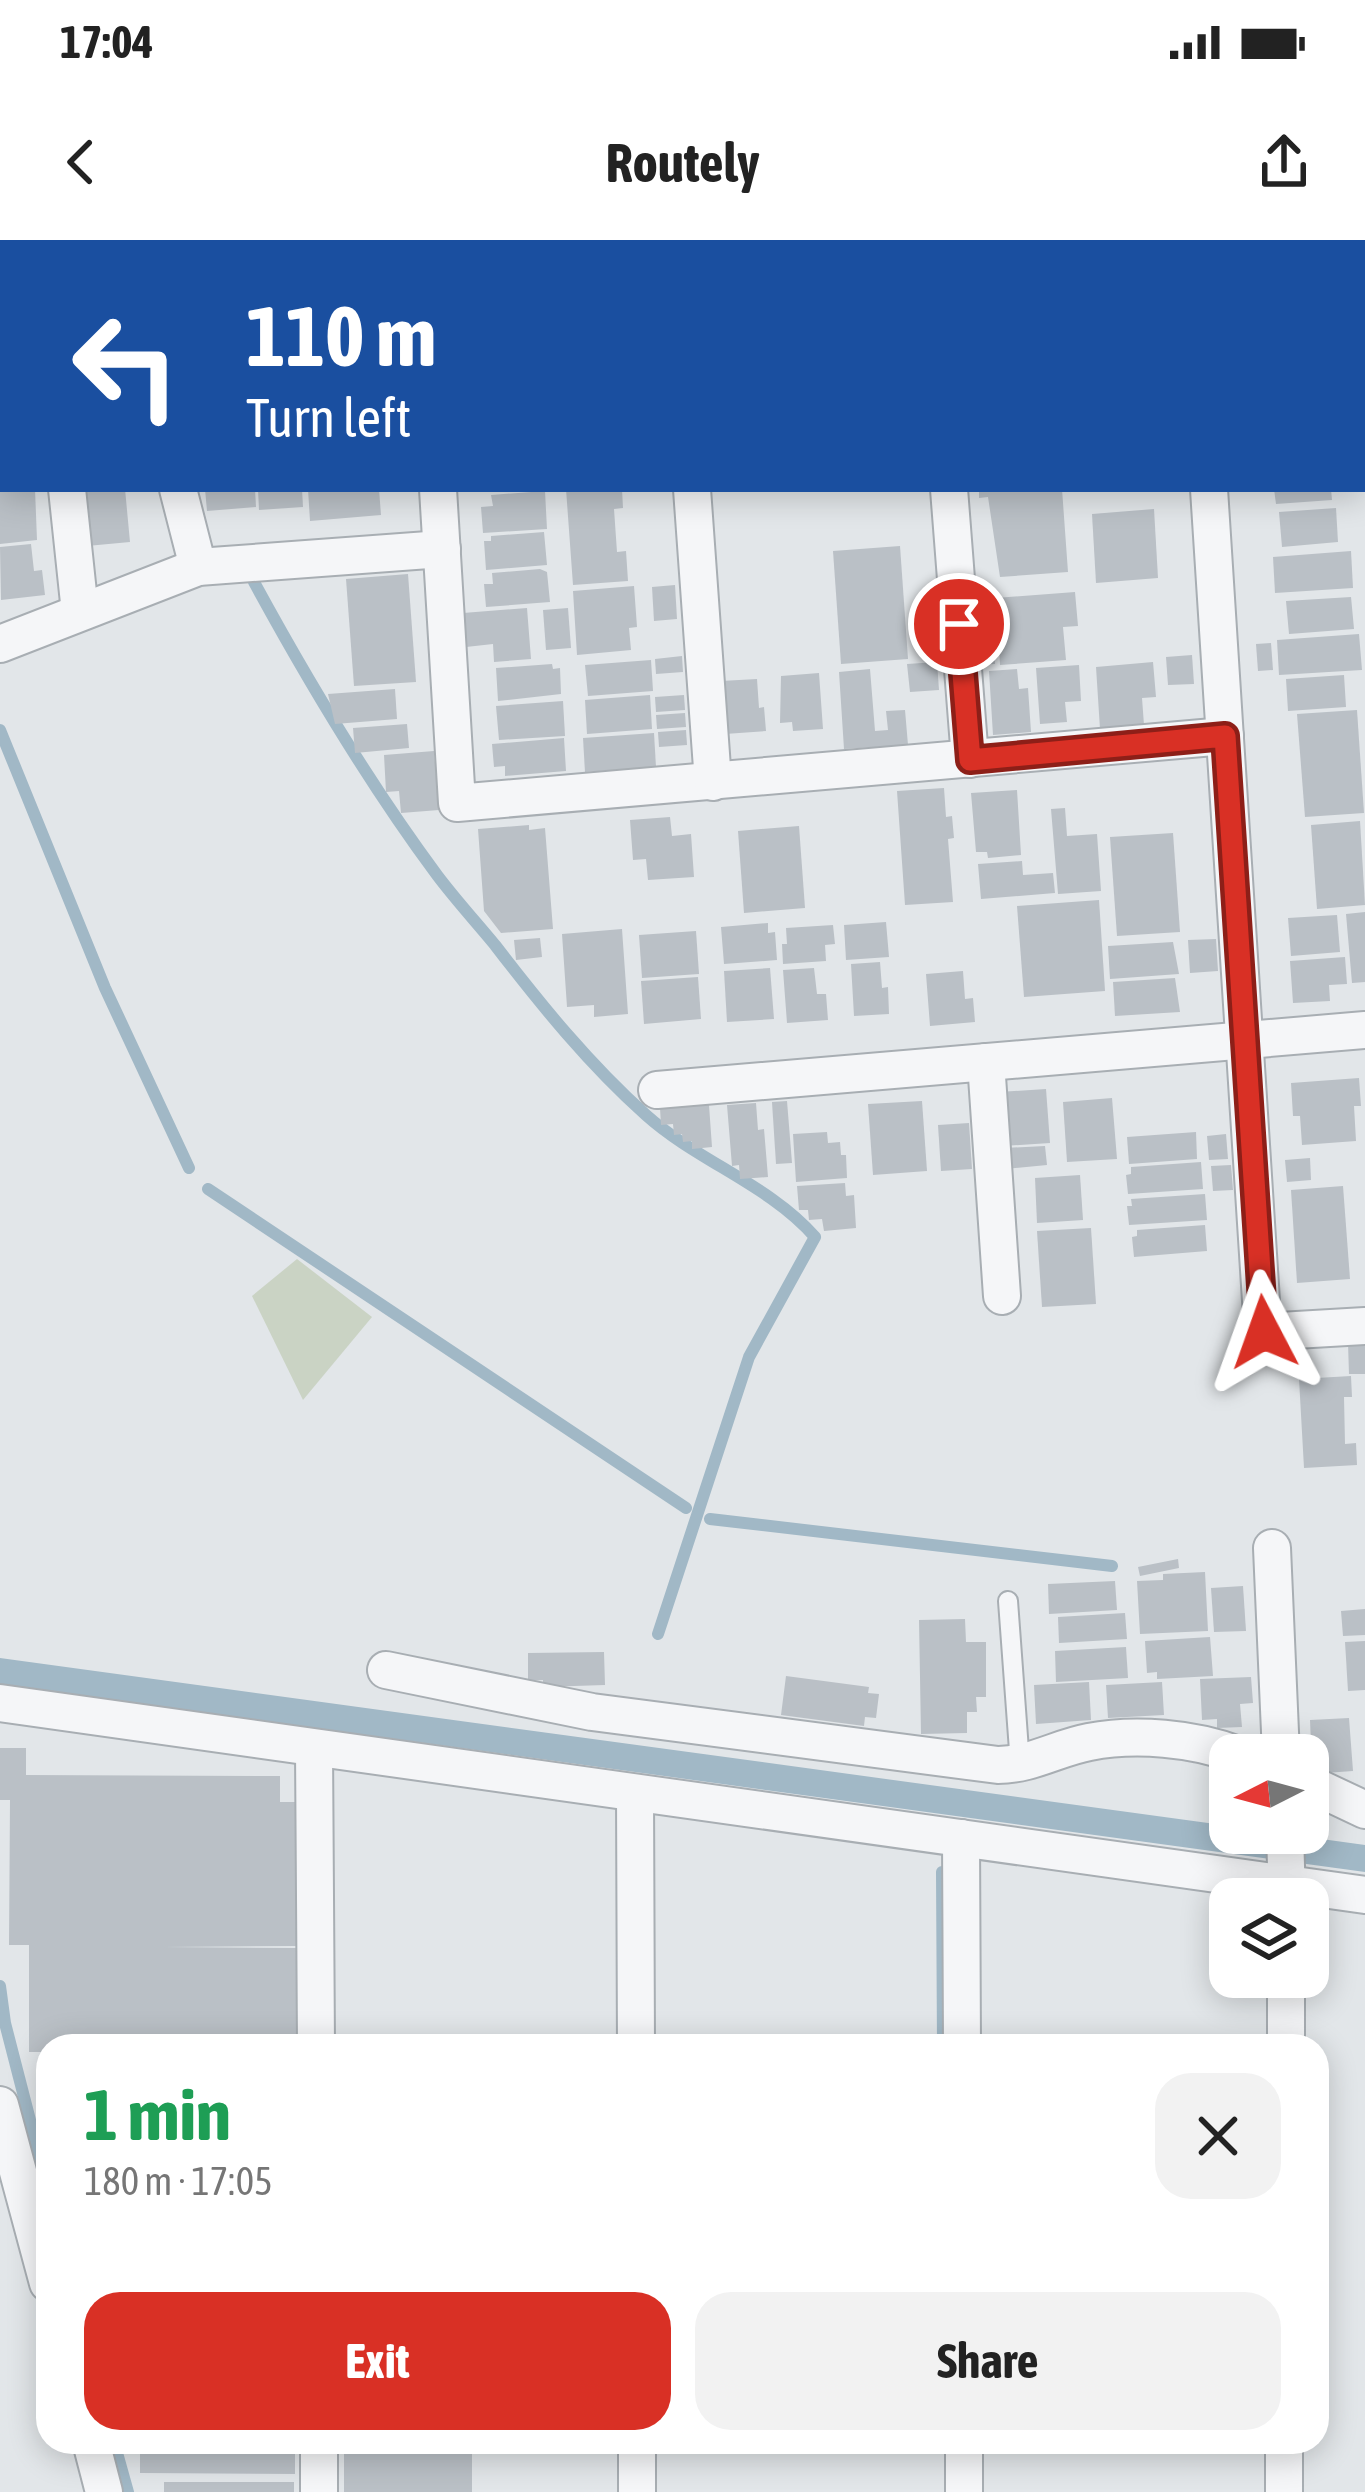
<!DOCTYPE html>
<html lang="en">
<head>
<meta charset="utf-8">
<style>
	:root { --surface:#fff; --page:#f2f2f2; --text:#222; --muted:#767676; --accent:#d93025 }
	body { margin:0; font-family:"Asap Condensed",sans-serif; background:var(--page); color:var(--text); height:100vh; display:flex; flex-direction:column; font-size:45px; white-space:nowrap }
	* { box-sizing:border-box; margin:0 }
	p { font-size:39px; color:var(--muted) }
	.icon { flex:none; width:66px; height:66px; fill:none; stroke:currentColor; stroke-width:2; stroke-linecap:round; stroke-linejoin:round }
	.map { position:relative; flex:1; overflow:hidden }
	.details { position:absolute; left:36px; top:1794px; width:1293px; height:420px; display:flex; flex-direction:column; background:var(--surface); border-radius:36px; box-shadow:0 6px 30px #0003 }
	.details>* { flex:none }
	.top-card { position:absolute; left:0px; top:0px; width:1365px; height:252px; box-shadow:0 6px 30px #0003; background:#1a4fa0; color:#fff; overflow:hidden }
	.needle { width:78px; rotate:264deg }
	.tools { position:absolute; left:1209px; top:1494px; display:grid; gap:24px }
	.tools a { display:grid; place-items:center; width:120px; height:120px; border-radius:24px; background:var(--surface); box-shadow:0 6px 30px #0003; font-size:60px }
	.pin { position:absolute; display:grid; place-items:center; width:102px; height:102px; color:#fff; margin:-51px; border:6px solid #fff; border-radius:50%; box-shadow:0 3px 12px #0007 }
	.me { position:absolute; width:132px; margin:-66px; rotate:356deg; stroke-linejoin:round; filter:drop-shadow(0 0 9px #0008) }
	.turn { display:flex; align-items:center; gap:42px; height:252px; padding:0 48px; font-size:54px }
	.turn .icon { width:156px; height:156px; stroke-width:2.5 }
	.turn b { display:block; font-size:84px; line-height:102px }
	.round { display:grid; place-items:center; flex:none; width:126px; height:126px; border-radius:36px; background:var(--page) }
	.head { display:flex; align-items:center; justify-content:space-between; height:204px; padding:0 48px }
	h1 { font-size:72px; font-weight:700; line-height:90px; color:#1e9e55 }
	.cta { display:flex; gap:24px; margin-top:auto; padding:24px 48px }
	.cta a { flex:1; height:138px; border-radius:36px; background:var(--accent); color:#fff; font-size:48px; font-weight:700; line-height:138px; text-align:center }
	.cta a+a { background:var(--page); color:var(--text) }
	.status { display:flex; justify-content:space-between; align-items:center; height:84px; padding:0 60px; background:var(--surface); direction:ltr }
	.status svg { height:33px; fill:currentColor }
	header { display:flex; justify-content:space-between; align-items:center; height:156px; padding:0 48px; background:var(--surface); font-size:54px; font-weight:700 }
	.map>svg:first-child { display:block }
</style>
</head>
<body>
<div class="status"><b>17:04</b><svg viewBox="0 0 49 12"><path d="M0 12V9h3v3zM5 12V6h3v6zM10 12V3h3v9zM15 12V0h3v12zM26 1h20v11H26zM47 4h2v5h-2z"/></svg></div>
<header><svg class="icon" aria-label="back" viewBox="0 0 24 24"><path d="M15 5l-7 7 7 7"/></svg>Routely<svg class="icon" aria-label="share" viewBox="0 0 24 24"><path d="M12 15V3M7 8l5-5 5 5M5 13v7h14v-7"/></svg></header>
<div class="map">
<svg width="1365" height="2252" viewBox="0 0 1365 2252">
	<rect width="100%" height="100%" fill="#e2e6e9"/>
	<polygon fill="#cad3c4" points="297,1019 372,1077 303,1160 252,1056"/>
	<polygon fill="#a1b8c6" points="0,1418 1230,1586 1230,1593 1278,1593 1365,1605 1365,1632 0,1445"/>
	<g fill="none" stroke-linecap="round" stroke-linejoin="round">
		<g stroke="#a1b8c6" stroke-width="12">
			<path d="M254 342C309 443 368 542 437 635 455 659 476 682 495 705 541 765 590 825 646 875 697 921 770 945 815 997L749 1117 658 1394"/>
			<polyline points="0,490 105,748 189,928"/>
			<polyline points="208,949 686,1268"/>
			<polyline points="710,1279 1112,1326"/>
			<polyline points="942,1632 943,1806"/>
			<polyline points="0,1746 5,1783 48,1950"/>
			<polyline points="114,2202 128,2252"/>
		</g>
	</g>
	<g fill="#bac0c6">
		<polygon points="35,249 37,300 0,304 0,251"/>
		<polygon points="125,249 130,302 87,306 81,251"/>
		<polygon points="205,249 255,249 256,267 207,271"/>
		<polygon points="258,249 302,249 303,267 259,270"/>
		<polygon points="308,249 379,249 381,275 310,281"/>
		<polygon points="566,249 622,249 623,268 614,269 617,312 626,311 628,341 573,345"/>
		<polygon points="979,249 1062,249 1068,332 1000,337 988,257 979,258"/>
		<polygon points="1274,249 1331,249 1332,260 1276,264"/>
		<polygon points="545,251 547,289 483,293 481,267 493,266 491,255"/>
		<polygon points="1336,268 1338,302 1282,307 1279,272"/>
		<polygon points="1154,269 1158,338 1096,343 1092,274"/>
		<polygon points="544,292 547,325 486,330 484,301 491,301 491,296"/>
		<polygon points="31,304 34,331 42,330 45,355 1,360 0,307"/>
		<polygon points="900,306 908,419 841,424 833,311"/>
		<polygon points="1351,311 1353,348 1275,353 1273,317"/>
		<polygon points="540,329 547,332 550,362 486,367 484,344 493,344 492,333"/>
		<polygon points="408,334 416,442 354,446 346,339"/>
		<polygon points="675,345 677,379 654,381 652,347"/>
		<polygon points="634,346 637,387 629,388 631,410 577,415 573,351"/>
		<polygon points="1075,352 1078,386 1063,387 1066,420 1000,425 996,358"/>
		<polygon points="990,356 992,388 973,389 971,358"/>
		<polygon points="1351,357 1354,389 1289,394 1286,361"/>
		<polygon points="527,368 531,419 494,422 493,404 466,407 463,373"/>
		<polygon points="568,368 571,408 546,410 543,370"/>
		<polygon points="1359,394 1362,430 1279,435 1277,400"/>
		<polygon points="993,396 995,424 976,425 974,397"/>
		<polygon points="1271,403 1273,430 1258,431 1256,404"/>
		<polygon points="1192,415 1194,444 1168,445 1166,417"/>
		<polygon points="682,416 683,432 656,434 655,419"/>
		<polygon points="651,420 653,451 588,456 585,425"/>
		<polygon points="937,422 939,450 910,452 907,424"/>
		<polygon points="1153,422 1156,457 1142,458 1144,485 1100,489 1096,427"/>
		<polygon points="552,424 553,429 560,428 561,454 498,461 496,428"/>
		<polygon points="1079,425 1081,461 1065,462 1067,482 1040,484 1036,428"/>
		<polygon points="870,429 875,491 888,490 886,471 905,470 908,505 844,509 839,432"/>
		<polygon points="1017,429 1019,449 1028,448 1031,492 993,495 989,431"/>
		<polygon points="819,433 823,489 793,491 792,482 780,483 781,436"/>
		<polygon points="1344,435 1346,467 1288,471 1286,439"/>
		<polygon points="757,439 759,468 764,467 766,491 725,494 721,441"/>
		<polygon points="395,449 397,479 335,484 328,454"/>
		<polygon points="650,455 652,489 587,494 585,460"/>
		<polygon points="684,455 685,470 656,472 655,457"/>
		<polygon points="563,461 565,496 499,500 496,466"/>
		<polygon points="1357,470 1364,573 1305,577 1297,474"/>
		<polygon points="685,473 686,487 657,489 656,475"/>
		<polygon points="407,484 409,508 355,513 353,488"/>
		<polygon points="686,490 687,505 659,507 658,492"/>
		<polygon points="654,493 656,527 585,532 583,498"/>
		<polygon points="564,498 566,531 505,536 505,526 494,527 492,504"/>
		<polygon points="434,511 439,570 401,573 399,551 386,552 384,515"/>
		<polygon points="944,548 946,577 952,576 954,598 948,599 953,662 905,665 897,551"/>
		<polygon points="1017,550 1021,615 988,618 987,612 976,612 971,553"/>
		<polygon points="1065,568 1067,596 1097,594 1101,651 1058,654 1051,569"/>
		<polygon points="670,577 672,596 691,594 694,637 648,640 646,619 633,620 630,580"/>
		<polygon points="1360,581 1365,665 1317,669 1311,585"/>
		<polygon points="529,585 529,590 545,588 553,689 501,693 484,671 478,589"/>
		<polygon points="799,586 805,668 744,673 738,591"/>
		<polygon points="1173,593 1180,692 1117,696 1110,597"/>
		<polygon points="1022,621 1023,635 1053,633 1055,653 981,659 978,624"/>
		<polygon points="1099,660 1105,751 1024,757 1017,666"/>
		<polygon points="1365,672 1365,742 1352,743 1346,674"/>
		<polygon points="1337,675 1340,712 1291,716 1288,678"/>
		<polygon points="886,682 889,717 846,720 844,685"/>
		<polygon points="768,683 768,693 775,692 777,720 724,724 721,687"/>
		<polygon points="833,685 835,704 825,705 826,721 783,724 782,704 787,704 786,688"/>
		<polygon points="622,689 628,774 594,777 594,765 567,767 562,694"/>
		<polygon points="696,691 699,734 642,738 639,695"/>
		<polygon points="540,698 542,717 516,720 514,700"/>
		<polygon points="1216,699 1218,731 1190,733 1188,700"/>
		<polygon points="1173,702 1179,734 1110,739 1108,706"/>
		<polygon points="1345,717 1347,744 1329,745 1330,761 1293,763 1290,721"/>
		<polygon points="880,722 882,748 888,747 889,774 854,776 851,724"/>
		<polygon points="770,728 774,779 727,782 724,731"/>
		<polygon points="814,728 817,754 826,754 828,780 787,783 783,730"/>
		<polygon points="963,731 965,759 973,758 975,782 930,786 926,734"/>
		<polygon points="698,737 701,779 644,784 641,741"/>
		<polygon points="1175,738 1180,772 1115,776 1113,742"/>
		<polygon points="1359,838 1361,866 1354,866 1356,901 1302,905 1300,876 1293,876 1291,843"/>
		<polygon points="1046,849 1050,903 1003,906 999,852"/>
		<polygon points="1112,858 1117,919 1067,922 1063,862"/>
		<polygon points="787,861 792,923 776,924 772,862"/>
		<polygon points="922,861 927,931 873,935 868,864"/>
		<polygon points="756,863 758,890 764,889 768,937 740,939 739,925 732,926 727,865"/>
		<polygon points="709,865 712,907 692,909 692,901 683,902 682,894 674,895 673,884 661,885 660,868"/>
		<polygon points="969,883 972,929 941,931 938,885"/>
		<polygon points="827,892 828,903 840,902 841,915 846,915 847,938 796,942 793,894"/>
		<polygon points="1196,892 1197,919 1129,924 1127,897"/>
		<polygon points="1226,894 1228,919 1209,920 1207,896"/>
		<polygon points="1045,906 1047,925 1005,929 1003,908"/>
		<polygon points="1310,918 1311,940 1287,942 1285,920"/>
		<polygon points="1201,922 1203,949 1128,954 1126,935 1131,934 1131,927"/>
		<polygon points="1231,925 1233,950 1213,951 1211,926"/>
		<polygon points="1080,935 1083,980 1037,983 1035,938"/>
		<polygon points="845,943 846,956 854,955 856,988 824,991 822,979 809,980 808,970 799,970 797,946"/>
		<polygon points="1343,946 1350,1039 1297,1043 1291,950"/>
		<polygon points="1205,954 1207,980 1129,985 1127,966 1132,966 1131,959"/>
		<polygon points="1205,985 1207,1011 1134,1017 1132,997 1137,996 1137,990"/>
		<polygon points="1091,988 1096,1064 1042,1067 1037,991"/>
		<polygon points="1365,1102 1365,1134 1349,1134 1348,1103"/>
		<polygon points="1351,1136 1352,1157 1344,1157 1345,1204 1356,1203 1357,1225 1304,1228 1299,1139"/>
		<polygon points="1178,1319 1179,1328 1140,1336 1138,1327"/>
		<polygon points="1205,1332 1208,1391 1140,1394 1137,1341 1163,1340 1163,1334"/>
		<polygon points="1115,1341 1117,1370 1049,1374 1048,1344"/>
		<polygon points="1243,1346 1246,1391 1214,1392 1211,1348"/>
		<polygon points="1365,1369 1365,1395 1343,1396 1341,1371"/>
		<polygon points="1125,1373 1127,1399 1059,1403 1058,1377"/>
		<polygon points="965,1379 966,1402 986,1402 986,1457 976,1457 977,1472 967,1472 967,1493 921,1494 919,1380"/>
		<polygon points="1210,1397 1213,1436 1157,1439 1157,1432 1147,1433 1145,1401"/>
		<polygon points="1365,1401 1365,1450 1348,1451 1345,1402"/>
		<polygon points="1126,1407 1128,1438 1056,1442 1055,1411"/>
		<polygon points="604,1412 605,1445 543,1447 543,1440 528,1441 528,1413"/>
		<polygon points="786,1436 869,1447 868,1453 879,1454 876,1478 865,1477 864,1486 781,1475"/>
		<polygon points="1251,1437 1253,1463 1240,1464 1242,1487 1217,1488 1217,1479 1202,1480 1200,1439"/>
		<polygon points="1089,1442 1091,1480 1036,1484 1034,1445"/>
		<polygon points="1162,1442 1164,1475 1108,1478 1106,1445"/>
		<polygon points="1349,1478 1353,1531 1325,1533 1324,1526 1312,1527 1310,1480"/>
		<polygon points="0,1508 26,1508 26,1535 280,1536 280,1562 296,1562 296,1706 164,1707 296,1708 296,1806 48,1806 48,1812 29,1812 29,1705 9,1705 10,1560 0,1560"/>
		<polygon points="140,2202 295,2202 295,2234 140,2233"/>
		<rect x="344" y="2202" width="128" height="50"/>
		<rect x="164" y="2242" width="130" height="10"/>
	</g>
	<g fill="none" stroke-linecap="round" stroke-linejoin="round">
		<defs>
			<polyline id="lane" points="1008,1361 1020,1524"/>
			<g id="street">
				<polyline points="41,0 41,3"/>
				<polyline points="160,0 160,3"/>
				<polyline points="421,0 421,3"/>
				<polyline points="674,0 674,3"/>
				<polyline points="930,0 931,3"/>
				<polyline points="1192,0 1192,3"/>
				<polyline points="1362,51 1365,50"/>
				<polyline points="67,249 80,372"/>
				<polyline points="178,249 198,327"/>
				<polyline points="438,249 457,563 1225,496"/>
				<polyline points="692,249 713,542"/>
				<polyline points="949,249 970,519"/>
				<polyline points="1209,249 1263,1092 1365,1086"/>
				<polyline points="0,404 198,327 442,309"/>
				<polyline points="986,822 1002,1056"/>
				<polyline points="657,850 1365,790"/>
				<polyline points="1272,1308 1281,1515"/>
				<path d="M386 1430 592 1472 998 1525C1031 1525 1057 1508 1089 1502 1135 1493 1194 1498 1238 1515"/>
				<polyline points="0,1463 1365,1655"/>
				<polyline points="314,1508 316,1806"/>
				<polyline points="1308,1543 1365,1570"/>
				<polyline points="635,1553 636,1806"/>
				<polyline points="1285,1593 1287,1659"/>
				<polyline points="961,1598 962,1806"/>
				<polyline points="1286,1806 1286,1737"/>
				<polyline points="0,1865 48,2043"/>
				<polyline points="91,2202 104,2252"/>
				<polyline points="319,2202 319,2252"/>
				<polyline points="637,2202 637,2252"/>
				<polyline points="964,2202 964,2252"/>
				<polyline points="1284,2252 1284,2202"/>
			</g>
		</defs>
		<use href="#lane" stroke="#a8aeb3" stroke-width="22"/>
		<use href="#street" stroke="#a8aeb3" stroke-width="40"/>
		<use href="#lane" stroke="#f5f6f8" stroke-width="18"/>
		<use href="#street" stroke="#f5f6f8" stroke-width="36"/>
	</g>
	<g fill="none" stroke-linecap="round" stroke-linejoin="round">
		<defs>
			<polyline id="route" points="959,384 970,520 1225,496 1264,1092"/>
		</defs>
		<use href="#route" stroke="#8d1f18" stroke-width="30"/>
		<use href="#route" stroke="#d93025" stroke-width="21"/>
	</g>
</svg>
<div class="tools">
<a><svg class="needle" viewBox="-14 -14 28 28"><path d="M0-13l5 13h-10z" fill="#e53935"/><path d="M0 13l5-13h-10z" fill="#767676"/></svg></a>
<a><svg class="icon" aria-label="layers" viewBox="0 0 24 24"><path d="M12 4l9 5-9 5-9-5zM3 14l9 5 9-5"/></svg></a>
</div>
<div class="pin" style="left:959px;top:384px;background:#d93025"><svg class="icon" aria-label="arrive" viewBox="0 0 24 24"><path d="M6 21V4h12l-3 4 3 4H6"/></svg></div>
<svg class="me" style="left:1264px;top:1092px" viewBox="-20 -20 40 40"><path d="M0-17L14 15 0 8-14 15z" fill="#d93025" stroke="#fff" stroke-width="4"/></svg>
<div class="top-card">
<div class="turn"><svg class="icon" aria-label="left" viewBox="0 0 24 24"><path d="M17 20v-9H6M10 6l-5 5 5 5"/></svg><div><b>110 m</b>Turn left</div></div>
</div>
<section class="details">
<div class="head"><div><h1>1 min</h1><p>180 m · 17:05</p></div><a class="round"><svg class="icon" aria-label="close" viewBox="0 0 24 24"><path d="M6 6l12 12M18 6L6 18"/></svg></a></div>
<div class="cta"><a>Exit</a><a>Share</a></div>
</section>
</div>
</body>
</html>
